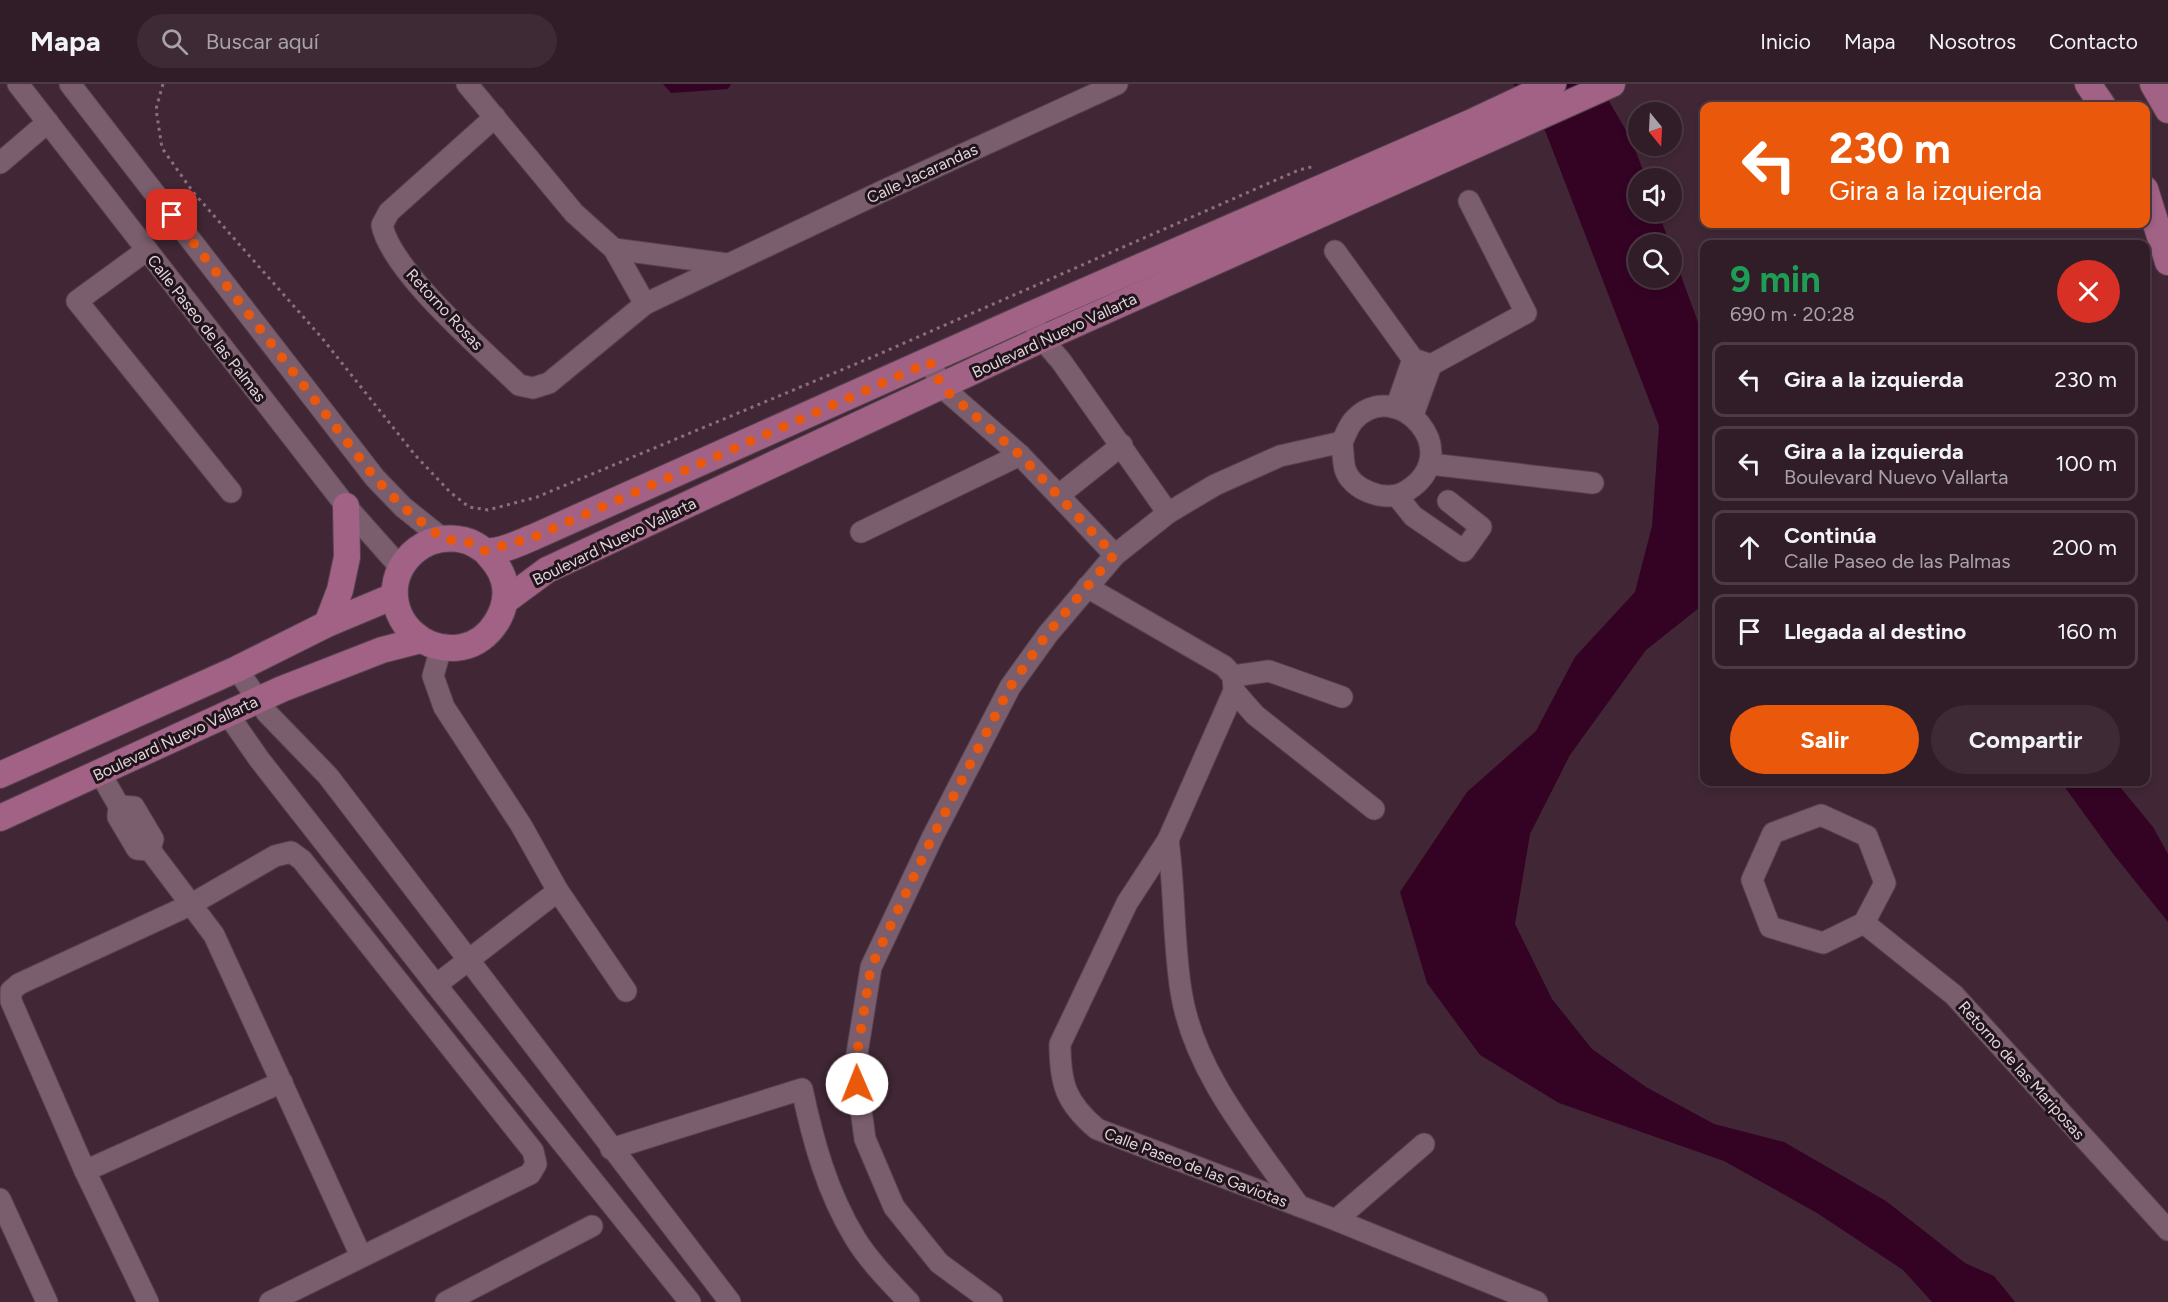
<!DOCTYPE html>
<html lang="es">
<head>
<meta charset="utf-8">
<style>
	:root { --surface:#311d28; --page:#3d2a34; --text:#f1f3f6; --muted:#a8a2a8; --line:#4c3b45; --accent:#ea580c }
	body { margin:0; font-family:Figtree,sans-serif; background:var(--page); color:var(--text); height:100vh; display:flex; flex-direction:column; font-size:22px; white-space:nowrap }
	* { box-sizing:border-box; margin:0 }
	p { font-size:20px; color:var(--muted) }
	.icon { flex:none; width:33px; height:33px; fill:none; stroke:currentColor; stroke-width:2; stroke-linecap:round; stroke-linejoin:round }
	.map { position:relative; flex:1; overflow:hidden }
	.panel { position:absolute; left:1700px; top:156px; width:450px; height:546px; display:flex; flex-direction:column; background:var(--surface); border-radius:12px; box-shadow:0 3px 9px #0003,0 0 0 2px var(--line) }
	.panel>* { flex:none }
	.hud { position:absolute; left:1700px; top:18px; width:450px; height:126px; border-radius:12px; box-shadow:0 3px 9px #0003,0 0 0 2px var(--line); background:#ea580c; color:#fff; overflow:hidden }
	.needle { width:39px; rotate:162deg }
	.fabs { position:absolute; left:1628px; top:18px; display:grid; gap:12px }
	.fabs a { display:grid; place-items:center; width:54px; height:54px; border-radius:50%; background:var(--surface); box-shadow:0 3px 9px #0003,0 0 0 2px var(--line); font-size:30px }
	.pin { position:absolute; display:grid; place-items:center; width:51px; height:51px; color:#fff; margin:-26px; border-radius:12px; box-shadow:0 3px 9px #0006 }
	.me { position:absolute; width:66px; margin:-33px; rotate:359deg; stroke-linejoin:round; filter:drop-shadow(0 0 4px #0008) }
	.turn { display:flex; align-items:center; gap:21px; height:126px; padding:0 30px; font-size:27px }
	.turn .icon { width:78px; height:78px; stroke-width:2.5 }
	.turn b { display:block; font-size:42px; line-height:51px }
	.round { display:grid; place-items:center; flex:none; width:63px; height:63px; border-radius:32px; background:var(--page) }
	.overview { display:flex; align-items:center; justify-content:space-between; height:102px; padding:0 30px }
	h1 { font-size:36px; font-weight:700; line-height:45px; color:#1e9e55 }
	.action { display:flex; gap:12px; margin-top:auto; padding:12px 30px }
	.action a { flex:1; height:69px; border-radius:36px; background:var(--accent); color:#fff; font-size:24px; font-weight:700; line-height:69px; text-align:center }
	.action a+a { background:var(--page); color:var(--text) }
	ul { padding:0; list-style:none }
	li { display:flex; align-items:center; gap:18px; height:75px; margin:0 12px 9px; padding:0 18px; border:3px solid var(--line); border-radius:12px }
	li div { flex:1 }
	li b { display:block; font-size:22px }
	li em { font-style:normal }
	header { display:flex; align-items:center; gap:36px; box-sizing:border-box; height:84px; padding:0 30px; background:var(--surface); border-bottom:2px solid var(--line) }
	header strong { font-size:28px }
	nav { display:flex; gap:33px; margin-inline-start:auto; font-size:21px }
	.search { width:420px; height:54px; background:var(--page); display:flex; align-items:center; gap:15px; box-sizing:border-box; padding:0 21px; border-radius:33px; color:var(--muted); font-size:22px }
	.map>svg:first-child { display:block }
</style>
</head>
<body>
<header>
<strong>Mapa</strong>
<div class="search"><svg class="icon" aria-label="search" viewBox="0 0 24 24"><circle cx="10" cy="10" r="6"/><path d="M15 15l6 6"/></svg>Buscar aquí</div>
<nav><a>Inicio</a><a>Mapa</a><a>Nosotros</a><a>Contacto</a></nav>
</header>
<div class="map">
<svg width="2168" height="1218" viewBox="0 0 2168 1218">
	<rect width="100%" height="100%" fill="#412735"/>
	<g fill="#340323">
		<polygon points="663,0 731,0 728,5 671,9"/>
		<polygon points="1513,0 1599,0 1631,55 1646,94 1638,94 1638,128 1658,128 1670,160 1638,160 1638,194 1671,194 1671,164 1704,255 1704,520 1646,566 1570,671 1530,750 1515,840 1552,915 1592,965 1646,1003 1714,1040 1784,1058 1886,1117 1965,1179 1994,1192 2015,1218 1932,1218 1903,1186 1817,1129 1724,1077 1559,1019 1480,971 1427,899 1400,808 1467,708 1536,647 1575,573 1635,508 1652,442 1659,342 1546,49"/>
		<polygon points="2061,698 2116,698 2153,743 2168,770 2168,838 2114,771"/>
	</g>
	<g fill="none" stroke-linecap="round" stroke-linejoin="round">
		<defs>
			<g id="minor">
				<polyline points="18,0 346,422 401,484"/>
				<polyline points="70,0 375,394 403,423 443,455"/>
				<polyline points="467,0 574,129 614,165 645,220"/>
				<path d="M495 33 389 128 382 141C391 187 483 266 519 301L533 304 549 299 645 220 885 106 1117 0"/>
				<polyline points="0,79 48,38"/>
				<polyline points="614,165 727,180"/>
				<polyline points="147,166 77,217 231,408"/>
				<polyline points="1335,167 1413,275 1431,281"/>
				<polyline points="1030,231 1042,255 1061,277 1168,429"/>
				<polyline points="930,278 942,303 1020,371 1115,471"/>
				<polyline points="1396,324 1413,275"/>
				<polyline points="1413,331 1431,281 1526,229 1469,117"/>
				<polyline points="1430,380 1593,399"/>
				<polyline points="1059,411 1122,361"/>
				<polyline points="1397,412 1413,432 1464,467 1481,443 1448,417"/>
				<polyline points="861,448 1020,371"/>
				<path d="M1087 503 1224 582 1233 592 1234 607 1168 756 1127 819 1060 960C1060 1000 1066 1019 1097 1045L1336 1136 1537 1218"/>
				<polyline points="441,564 433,592 444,623 521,741 558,807 626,907"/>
				<polyline points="237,585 267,629 328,692 730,1218"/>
				<polyline points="1233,592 1269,587 1342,613"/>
				<polyline points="1234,607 1255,631 1374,725"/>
				<polyline points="227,629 259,675 436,901 690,1218"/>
				<polyline points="100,689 119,722 118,733 137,765 150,766"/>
				<polyline points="119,722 134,723 153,755 150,766 214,851 361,1172"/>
				<polygon points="1821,731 1867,752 1885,799 1864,839 1823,859 1770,843 1752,796 1773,749"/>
				<path d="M1168 756C1175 806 1173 857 1181 907 1193 987 1254 1058 1299 1122"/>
				<polyline points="1864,839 1954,911 2168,1146"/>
				<polyline points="436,901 558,807"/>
				<path d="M611 1065 802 1005C813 1057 827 1108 855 1154 869 1177 890 1198 909 1218"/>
				<polyline points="85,1087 282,998"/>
				<polyline points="0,1115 47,1218"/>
				<polyline points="1336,1136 1424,1060"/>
				<polyline points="148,1218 85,1087 11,917 11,907 19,900 190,821 275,772 291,768 302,776 533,1067 536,1080 530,1090 270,1218"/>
				<polyline points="446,1218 592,1142"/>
				<path d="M992 1218 939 1179 894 1123 865 1055 855 982 871 883 933 752 1010 603 1048 550 1115 471 1168 429 1215 401 1280 372 1342 358C1345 352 1348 343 1353 337 1396 288 1472 371 1403 409 1385 418 1351 406 1345 385 1343 377 1343 367 1342 358"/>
			</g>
			<g id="major">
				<polyline points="2088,0 2103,22"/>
				<polyline points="2153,0 2168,26"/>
				<polyline points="2145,105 2168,178"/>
				<path d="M485 467C493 476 501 485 504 497 511 525 490 558 462 563 425 570 392 540 395 503 397 483 411 466 430 458 443 453 461 453 474 460 477 461 482 466 486 467 500 469 521 458 534 453L1030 231 1472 38 1553 0"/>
				<polyline points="505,517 547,486 1042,255 1612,0"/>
				<polyline points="327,540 340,506 347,473 346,422"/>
				<polyline points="0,691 237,585 327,540 394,512"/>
				<polyline points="0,734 282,605 382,566 421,556"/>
			</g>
		</defs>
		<use href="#minor" stroke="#57434f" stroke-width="23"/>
		<use href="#major" stroke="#57434f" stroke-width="28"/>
		<polyline stroke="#87717d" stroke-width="3" stroke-dasharray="3 4.5" stroke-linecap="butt" points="163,0 156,25 162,64 193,108 322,254 415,371 450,408 469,423 488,426 537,413 870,274 1299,86 1315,82"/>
		<use href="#minor" stroke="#7b5e6d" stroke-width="21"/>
		<use href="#major" stroke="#a16286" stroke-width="26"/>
	</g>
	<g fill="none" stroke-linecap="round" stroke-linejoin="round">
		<polyline stroke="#ea580c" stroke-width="10" stroke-dasharray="0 18" points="172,131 375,394 403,423 443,455 472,459 485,467 534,453 930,278 942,303 1020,371 1114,471 1047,550 1010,603 933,752 871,883 855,982 857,1000"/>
	</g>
	<g text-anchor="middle" stroke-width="6" stroke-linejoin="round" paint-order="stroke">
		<g font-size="16" fill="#e4d3dc" stroke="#20141b">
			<text transform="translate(922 89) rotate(-25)" y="6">Calle Jacarandas</text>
			<text transform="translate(445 225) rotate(47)" y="6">Retorno Rosas</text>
			<text transform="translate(207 244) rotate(52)" y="6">Calle Paseo de las Palmas</text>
			<text transform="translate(1054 251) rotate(-25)" y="6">Boulevard Nuevo Vallarta</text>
			<text transform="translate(614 457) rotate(-26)" y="6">Boulevard Nuevo Vallarta</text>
			<text transform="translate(175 654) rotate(-25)" y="6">Boulevard Nuevo Vallarta</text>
			<text transform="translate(2022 986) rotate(48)" y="6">Retorno de las Mariposas</text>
			<text transform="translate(1196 1083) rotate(21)" y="6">Calle Paseo de las Gaviotas</text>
		</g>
	</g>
</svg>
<div class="fabs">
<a><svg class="needle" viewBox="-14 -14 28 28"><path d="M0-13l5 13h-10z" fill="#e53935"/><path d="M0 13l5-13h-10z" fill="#a8a2a8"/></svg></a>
<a><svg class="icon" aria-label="sound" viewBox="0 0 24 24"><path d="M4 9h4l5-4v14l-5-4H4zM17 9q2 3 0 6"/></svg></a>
<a><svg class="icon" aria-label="search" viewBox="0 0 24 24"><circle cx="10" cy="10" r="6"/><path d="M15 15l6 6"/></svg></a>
</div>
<div class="pin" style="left:172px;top:131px;background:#d93025"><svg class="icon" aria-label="arrive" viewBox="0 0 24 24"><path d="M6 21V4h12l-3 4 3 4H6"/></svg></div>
<svg class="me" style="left:857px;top:1000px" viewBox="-20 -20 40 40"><circle r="19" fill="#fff"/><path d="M0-13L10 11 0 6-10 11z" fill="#ea580c"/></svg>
<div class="hud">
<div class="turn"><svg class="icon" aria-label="left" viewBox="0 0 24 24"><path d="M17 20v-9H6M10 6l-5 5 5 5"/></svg><div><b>230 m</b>Gira a la izquierda</div></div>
</div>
<section class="panel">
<div class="overview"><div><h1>9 min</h1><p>690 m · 20:28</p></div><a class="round" style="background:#d93025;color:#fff"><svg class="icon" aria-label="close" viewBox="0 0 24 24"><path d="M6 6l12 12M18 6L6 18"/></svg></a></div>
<ul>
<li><svg class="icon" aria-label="left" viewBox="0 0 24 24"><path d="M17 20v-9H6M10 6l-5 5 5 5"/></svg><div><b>Gira a la izquierda</b></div><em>230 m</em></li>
<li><svg class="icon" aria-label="left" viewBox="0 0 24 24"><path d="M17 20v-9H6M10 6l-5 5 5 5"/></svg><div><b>Gira a la izquierda</b><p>Boulevard Nuevo Vallarta</p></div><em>100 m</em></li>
<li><svg class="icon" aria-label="ahead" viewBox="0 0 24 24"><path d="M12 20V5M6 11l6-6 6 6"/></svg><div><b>Continúa</b><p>Calle Paseo de las Palmas</p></div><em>200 m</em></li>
<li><svg class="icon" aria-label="arrive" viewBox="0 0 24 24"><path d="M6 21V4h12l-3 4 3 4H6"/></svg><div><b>Llegada al destino</b></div><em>160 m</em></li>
</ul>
<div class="action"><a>Salir</a><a>Compartir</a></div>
</section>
</div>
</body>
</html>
